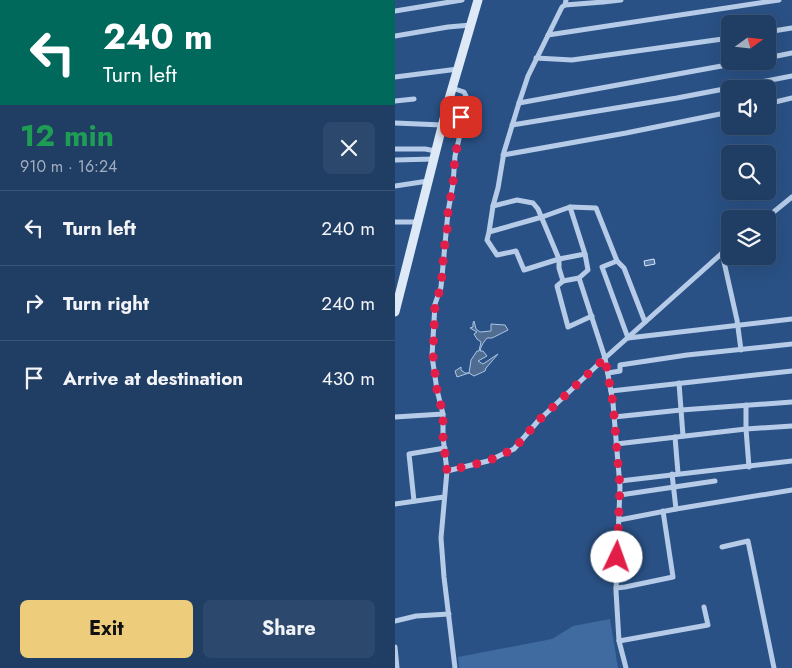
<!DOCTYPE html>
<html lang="en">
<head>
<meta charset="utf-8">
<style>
	:root { --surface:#203d64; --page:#2d486d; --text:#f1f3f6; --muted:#a2aebf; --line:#3d5678; --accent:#edcd7c }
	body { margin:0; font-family:Jost,sans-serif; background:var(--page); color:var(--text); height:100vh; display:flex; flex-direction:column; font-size:19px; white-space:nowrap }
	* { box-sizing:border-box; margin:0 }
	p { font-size:16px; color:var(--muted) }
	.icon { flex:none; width:28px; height:28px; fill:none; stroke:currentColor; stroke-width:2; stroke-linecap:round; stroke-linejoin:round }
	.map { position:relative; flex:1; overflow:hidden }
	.details { display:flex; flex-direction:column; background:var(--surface); width:395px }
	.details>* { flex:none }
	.hud { background:#00695c; color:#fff; overflow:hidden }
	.needle { width:32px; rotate:75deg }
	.fabs { position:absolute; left:326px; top:15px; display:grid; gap:10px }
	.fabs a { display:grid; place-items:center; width:55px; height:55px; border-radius:8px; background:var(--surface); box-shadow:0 5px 20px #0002,0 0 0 1px var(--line); font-size:25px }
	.pin { position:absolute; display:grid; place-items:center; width:42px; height:42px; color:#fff; margin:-21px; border-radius:10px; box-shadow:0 2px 8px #0006 }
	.me { position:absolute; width:55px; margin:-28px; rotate:3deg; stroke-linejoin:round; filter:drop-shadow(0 0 4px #0008) }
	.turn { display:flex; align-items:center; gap:18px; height:105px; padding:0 20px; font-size:22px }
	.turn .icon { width:65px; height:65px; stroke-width:2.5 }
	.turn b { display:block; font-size:35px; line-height:42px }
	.round { display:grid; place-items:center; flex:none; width:52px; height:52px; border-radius:8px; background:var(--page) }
	.head { display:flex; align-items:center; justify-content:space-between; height:85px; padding:0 20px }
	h1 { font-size:30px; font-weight:700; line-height:38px; color:#1e9e55 }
	.button { display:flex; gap:10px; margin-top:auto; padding:10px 20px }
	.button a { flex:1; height:58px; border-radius:8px; background:var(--accent); color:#111; font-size:20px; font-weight:700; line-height:58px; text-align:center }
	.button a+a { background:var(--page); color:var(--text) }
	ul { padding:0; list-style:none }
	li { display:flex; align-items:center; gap:15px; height:75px; padding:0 20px; border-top:1px solid var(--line) }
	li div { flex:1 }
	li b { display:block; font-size:19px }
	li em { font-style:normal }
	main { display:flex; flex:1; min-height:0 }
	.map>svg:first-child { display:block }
</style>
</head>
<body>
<main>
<section class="details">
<div class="hud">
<div class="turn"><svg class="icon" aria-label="left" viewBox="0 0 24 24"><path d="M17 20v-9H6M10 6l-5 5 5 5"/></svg><div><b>240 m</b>Turn left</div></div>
</div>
<div class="head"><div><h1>12 min</h1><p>910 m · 16:24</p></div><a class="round"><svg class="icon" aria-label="close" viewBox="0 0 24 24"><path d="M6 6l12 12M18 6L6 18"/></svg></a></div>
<ul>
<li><svg class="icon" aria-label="left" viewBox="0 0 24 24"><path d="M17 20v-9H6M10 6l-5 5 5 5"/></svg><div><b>Turn left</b></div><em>240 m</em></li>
<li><svg class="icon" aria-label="right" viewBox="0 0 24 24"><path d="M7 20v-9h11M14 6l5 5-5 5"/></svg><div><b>Turn right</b></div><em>240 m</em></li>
<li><svg class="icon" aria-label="arrive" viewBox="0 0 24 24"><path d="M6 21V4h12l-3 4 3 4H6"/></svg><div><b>Arrive at destination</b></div><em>430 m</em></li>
</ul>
<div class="button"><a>Exit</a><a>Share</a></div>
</section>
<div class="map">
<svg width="397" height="668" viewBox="0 0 397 668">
	<rect width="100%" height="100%" fill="#2a5185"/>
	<polygon fill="#3f6ba1" points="215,619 223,668 64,668 63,657 157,639 178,626"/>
	<path fill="#506c90" stroke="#aac6e7" d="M79 321 81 329 85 332 96 331V324L110 325 113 330 97 338H92C89 342 86 345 85 351H88L92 356 83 361 88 364 103 354 91 368 90 371 79 376 74 373 62 377 60 371 66 367V370L70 373H74L76 360 82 351H84L86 342 82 339 79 334 82 332 75 328 78 327V323Z"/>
	<polygon fill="#567dae" stroke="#d8e5f6" points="259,259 260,264 250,266 249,261"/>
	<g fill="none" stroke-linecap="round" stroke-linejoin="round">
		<g stroke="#b5cbe7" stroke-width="5">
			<polyline points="170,5 208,2 226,0"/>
			<polyline points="0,11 67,0"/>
			<polyline points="372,32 397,28"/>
			<polyline points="153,35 384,0"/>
			<polyline points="0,36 53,27 76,25"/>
			<polyline points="141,58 177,60 335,38"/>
			<polyline points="372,58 397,53"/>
			<polyline points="0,77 63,69"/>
			<polyline points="57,88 69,92 71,96 63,128 64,139 60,156 58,184 53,212 46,287 40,304 37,356 42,390 48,414 48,437 52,471 46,538 49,577 60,668"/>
			<polyline points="0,101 19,99"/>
			<polyline points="124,103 354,61"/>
			<polyline points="372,104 397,98"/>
			<polyline points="0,123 47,125"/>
			<polyline points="117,125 282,98 397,76"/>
			<polyline points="0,149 30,149 41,151"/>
			<polyline points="108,155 231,133 335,112"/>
			<polyline points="0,160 39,159"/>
			<polyline points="0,186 33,181"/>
			<polyline points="98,206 122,200 138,203 143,209 164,259 164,268 168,281 184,278 210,358 218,403 225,487 221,591 224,641 231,668"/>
			<polyline points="175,207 201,208 222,261 207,267 233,338 397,319"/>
			<polyline points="370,219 397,197"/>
			<polyline points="0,222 23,222"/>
			<polyline points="94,232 147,217 175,207 190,254 164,259 129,270 121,251 102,255 92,240 94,232 98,206 103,188 109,152 124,103 133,76 167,7 170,5 171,0"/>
			<polyline points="327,253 342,320 346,350"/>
			<polyline points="222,261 229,268 250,322"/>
			<polyline points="184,278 193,270 190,254"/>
			<polyline points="168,281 162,286 173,327 197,316"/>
			<polyline points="213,373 225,371 225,365 292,355 397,344"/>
			<polyline points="284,383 288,436"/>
			<polyline points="216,391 397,371"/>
			<polyline points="351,405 351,429 354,467"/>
			<polyline points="0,417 48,414"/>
			<polyline points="219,417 286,410 397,402"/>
			<polyline points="280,437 283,473"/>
			<polyline points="221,444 351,429 397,426"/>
			<polyline points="52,471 93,461 119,449 143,421 210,358 335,246"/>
			<polyline points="225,481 397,461"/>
			<polyline points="225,495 320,481"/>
			<polyline points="19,501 14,454 50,448"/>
			<polyline points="0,504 49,497"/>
			<polyline points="281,509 397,490"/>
			<polyline points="224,520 281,509 277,474"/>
			<polyline points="327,547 353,541 379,668"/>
			<polyline points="221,588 230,587 278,577 268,511"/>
			<polyline points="0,621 21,616 54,614"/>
			<polyline points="224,641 313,625 309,607"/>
			<polyline points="0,647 2,668"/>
		</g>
		<polyline stroke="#dee9f7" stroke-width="9" points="0,312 54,99 83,0"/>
	</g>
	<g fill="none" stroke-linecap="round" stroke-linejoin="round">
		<polyline stroke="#e11d48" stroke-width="9" stroke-dasharray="0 16.2" points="66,117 63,128 64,139 60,156 58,184 53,212 52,231 49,249 46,287 40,304 38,356 42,390 48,414 48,437 52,471 93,461 119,449 143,421 210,358 218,403 225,487 222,557"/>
	</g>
</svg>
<div class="fabs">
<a><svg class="needle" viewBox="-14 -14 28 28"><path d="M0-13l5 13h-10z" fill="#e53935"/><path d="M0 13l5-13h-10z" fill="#a2aebf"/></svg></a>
<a><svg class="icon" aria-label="sound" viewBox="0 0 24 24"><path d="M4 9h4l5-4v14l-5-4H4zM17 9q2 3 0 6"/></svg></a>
<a><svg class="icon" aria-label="search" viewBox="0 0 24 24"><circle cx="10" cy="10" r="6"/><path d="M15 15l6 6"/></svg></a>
<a><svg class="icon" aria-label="layers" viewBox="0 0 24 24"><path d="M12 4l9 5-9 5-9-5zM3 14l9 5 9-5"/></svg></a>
</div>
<div class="pin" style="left:66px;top:117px;background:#d93025"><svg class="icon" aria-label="arrive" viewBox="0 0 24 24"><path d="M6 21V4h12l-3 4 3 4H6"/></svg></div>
<svg class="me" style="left:222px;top:557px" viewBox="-20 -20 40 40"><circle r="19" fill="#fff"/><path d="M0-13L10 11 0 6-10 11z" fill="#e11d48"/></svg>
</div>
</main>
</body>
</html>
